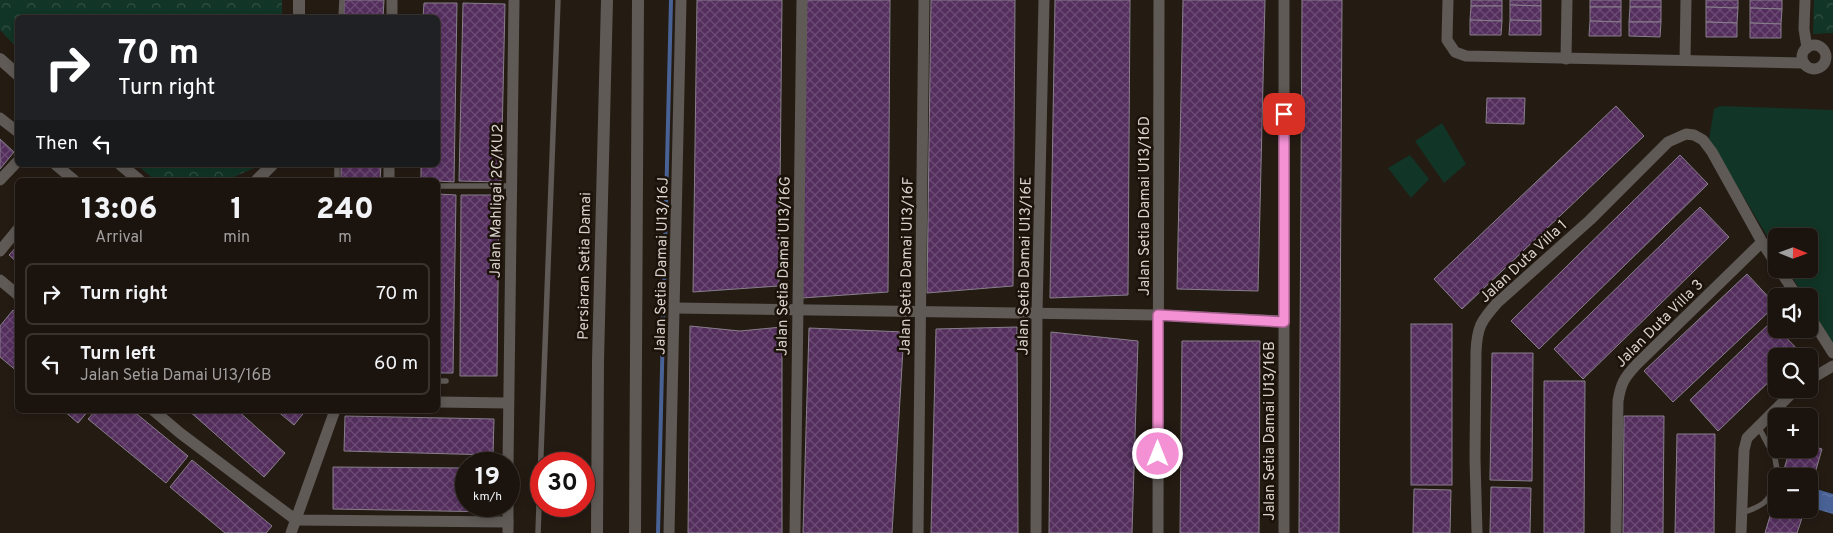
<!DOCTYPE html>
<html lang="en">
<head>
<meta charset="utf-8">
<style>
	:root { --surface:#1b140e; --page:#241d17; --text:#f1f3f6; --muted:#a09e9e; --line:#39332e }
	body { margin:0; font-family:Overpass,sans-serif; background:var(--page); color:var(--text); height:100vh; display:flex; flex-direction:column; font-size:19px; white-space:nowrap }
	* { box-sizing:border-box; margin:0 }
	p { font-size:16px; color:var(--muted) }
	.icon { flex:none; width:28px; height:28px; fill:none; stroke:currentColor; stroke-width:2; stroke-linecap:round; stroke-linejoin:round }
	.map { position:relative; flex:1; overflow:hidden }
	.side { position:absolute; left:15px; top:178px; width:425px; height:235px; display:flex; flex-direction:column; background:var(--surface); border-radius:8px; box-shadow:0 2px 8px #0003,0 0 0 1px var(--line) }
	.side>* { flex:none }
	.top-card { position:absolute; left:15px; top:15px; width:425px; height:152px; border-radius:8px; box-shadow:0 2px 8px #0003,0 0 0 1px var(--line); background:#202124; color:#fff; overflow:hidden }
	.needle { width:32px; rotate:91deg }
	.buttons { position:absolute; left:1768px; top:228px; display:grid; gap:10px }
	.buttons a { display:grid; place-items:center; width:50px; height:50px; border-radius:8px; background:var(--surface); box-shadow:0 2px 8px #0003,0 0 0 1px var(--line); font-size:25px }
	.speed { position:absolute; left:455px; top:452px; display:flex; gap:10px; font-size:25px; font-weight:700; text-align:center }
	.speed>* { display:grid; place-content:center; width:65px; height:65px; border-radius:50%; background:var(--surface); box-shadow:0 2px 8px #0003,0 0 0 1px var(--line); line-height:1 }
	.speed small { font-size:12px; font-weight:400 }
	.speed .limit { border:8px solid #d22; background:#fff; color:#111 }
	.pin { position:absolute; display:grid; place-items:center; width:42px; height:42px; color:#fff; margin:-21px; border-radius:10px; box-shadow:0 2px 8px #0006 }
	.me { position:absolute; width:55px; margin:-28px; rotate:0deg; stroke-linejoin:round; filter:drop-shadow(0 0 4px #0008) }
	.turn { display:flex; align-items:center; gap:18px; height:105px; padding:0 20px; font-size:22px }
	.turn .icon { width:65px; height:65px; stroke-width:2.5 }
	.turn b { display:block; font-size:35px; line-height:42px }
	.then { display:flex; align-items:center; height:48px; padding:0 20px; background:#0003; gap:10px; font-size:19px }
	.eta { display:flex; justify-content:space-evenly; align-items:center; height:85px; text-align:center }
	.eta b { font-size:30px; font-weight:800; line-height:35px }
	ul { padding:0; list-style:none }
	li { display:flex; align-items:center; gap:15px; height:62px; margin:0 10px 8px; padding:0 10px; border:2px solid var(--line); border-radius:8px }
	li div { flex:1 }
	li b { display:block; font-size:19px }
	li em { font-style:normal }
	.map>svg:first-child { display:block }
</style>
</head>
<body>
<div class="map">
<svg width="1833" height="533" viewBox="0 0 1833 533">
	<defs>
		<pattern id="park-crowns" width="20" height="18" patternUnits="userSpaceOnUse" patternTransform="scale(1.25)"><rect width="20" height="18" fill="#113526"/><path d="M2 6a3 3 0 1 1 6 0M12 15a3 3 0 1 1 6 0" fill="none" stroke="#335144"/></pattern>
		<pattern id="water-ripples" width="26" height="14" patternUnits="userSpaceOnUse" patternTransform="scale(1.25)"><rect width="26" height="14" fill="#496296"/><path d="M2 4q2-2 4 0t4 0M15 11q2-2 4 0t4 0" fill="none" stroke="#6277a4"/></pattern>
		<pattern id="building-cross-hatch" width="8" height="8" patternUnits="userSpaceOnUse" patternTransform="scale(1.25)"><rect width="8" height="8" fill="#542f5e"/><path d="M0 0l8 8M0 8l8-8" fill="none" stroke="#6c4c74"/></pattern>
	</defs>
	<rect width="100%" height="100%" fill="#241b13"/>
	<g fill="#113526">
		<polygon points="1720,106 1833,110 1833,345 1809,305 1809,296 1804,296 1787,269 1809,269 1809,236 1776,236 1776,251 1709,139 1714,109"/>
		<polygon points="1442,123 1466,164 1444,183 1415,141"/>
		<polygon points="1410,155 1429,179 1411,198 1388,168"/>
	</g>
	<g fill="url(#park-crowns)">
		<polygon points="0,0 282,0 282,17 18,18 17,48 0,30"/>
		<polygon points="1814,0 1833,0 1833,33 1813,34"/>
		<polygon points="137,165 257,165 254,168 227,180 159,180 154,179"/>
	</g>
	<polygon fill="url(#water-ripples)" points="1813,488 1833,494 1833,514 1809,507"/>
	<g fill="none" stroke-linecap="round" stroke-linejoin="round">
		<polyline stroke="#496296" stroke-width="4" points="658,533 671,0"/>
	</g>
	<g fill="url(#building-cross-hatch)" stroke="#887f8b">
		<polygon points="344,0 384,0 383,18 344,18"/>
		<polygon points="697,0 782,0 779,286 693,292"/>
		<polygon points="806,0 890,0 888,292 802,298"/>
		<polygon points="931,0 1015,0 1013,286 927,293"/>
		<polygon points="1055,0 1130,0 1128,295 1050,298"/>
		<polygon points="1183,0 1265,0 1258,291 1177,289"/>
		<polygon points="1302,0 1342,0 1339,533 1299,533"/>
		<rect x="1471" y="0" width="31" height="6"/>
		<polygon points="1510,0 1541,0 1541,6 1510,5"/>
		<rect x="1590" y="0" width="31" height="7"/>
		<rect x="1630" y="0" width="31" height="7"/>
		<polygon points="1706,0 1738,0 1738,8 1706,7"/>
		<polygon points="1750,0 1782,0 1782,9 1750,8"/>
		<polygon points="424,3 457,3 454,182 421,180 421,165 438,165 438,18 423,18"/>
		<polygon points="463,3 505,4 501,182 459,181"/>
		<polygon points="1510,5 1541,6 1541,21 1510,20"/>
		<polygon points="1471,6 1502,6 1502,21 1470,20"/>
		<polygon points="1590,7 1621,7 1621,22 1590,21"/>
		<polygon points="1630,7 1661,7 1661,22 1629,22"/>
		<polygon points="1706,7 1738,8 1737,23 1706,22"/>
		<polygon points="1750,8 1782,9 1781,24 1750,23"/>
		<polygon points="1470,20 1502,21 1501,35 1470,35"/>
		<polygon points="1510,20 1541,21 1541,35 1509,35"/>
		<polygon points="1590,21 1621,22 1621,36 1589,36"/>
		<polygon points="1629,22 1661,22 1660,37 1629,36"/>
		<polygon points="1706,22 1737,23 1737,37 1706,37"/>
		<polygon points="1750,23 1781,24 1781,38 1750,38"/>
		<polygon points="1487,98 1525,98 1524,124 1486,123"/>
		<polygon points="1616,106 1644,136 1462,309 1434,279"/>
		<polygon points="0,139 14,152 0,169"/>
		<polygon points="1680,155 1708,184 1539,349 1511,321"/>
		<polygon points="341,165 381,165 380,180 341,180"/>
		<polygon points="438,194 456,195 453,373 438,373"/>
		<polygon points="461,195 499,195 497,376 460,376"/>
		<polygon points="1700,207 1729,237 1583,379 1554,349"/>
		<polygon points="18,245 18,263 9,255"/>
		<polygon points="1747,274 1776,305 1673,402 1644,371"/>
		<polygon points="13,310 18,314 18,372 0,357 0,326"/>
		<polygon points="1772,321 1776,329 1778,329 1800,352 1796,356 1776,356 1776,375 1718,431 1690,400"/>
		<rect x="1411" y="324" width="41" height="161"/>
		<polygon points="690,326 740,331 782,327 782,533 688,533"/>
		<polygon points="1017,327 1018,533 931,533 936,329"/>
		<polygon points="809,328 904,332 892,533 803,533"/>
		<polygon points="1051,332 1138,341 1132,533 1049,533"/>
		<polygon points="1182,341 1260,341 1259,533 1180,533"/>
		<polygon points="1492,353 1533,353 1532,481 1490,480"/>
		<polygon points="1544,381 1585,381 1584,533 1544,533"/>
		<polygon points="63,410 89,410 78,423"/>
		<polygon points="96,410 132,410 188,456 166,483 88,419"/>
		<polygon points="188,410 237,410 285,453 264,477"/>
		<polygon points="276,410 306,410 294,425"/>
		<polygon points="345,416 494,419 493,455 344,451"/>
		<polygon points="1624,416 1664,416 1663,533 1623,533"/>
		<polygon points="1677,434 1715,434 1714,533 1675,533"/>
		<polygon points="1809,445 1822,449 1809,494 1809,476 1782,476 1790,449 1809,449"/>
		<polygon points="192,460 272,526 266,533 225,533 170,487"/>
		<polygon points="333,467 466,468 466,506 495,506 495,512 333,509"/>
		<polygon points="1491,487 1531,488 1530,533 1490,533"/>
		<polygon points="1414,489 1451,490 1450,533 1413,533"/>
		<polygon points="1776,496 1776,509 1805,509 1797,533 1765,533"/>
	</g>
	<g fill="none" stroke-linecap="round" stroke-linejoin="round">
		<g stroke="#5f5a56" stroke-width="5.5">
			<polyline points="341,18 342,0"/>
			<polyline points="337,180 337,165"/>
			<polyline points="438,186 511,186"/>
			<polyline points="438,381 446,381"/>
			<polyline points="1758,426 1775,458 1778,476"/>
			<path d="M1742 513C1762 506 1769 503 1776 482"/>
			<polyline points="538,533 558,0"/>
		</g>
		<g stroke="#5f5a56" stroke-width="11">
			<polyline points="1448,0 1447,40 1455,52 1466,56 1804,63"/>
			<polyline points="1805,0 1804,29 1807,48"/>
			<polyline points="392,18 392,0"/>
			<circle cx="1814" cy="57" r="12"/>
			<polyline points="1566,59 1567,0"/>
			<polyline points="1685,60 1686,0"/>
			<polyline points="0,118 18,132"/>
			<polyline points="56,165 74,180"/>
			<polyline points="0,180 18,161"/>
			<polyline points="389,180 389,165"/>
			<polyline points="0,251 18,229"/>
			<polyline points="1779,269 1797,296"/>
			<polyline points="0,280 18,295"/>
			<polyline points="675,308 1158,315 1284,321"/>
			<polyline points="1809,315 1833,353"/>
			<polyline points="1809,380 1833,366"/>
			<polyline points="438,402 508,403"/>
			<polyline points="153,410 180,433 296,520 508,522"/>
			<polyline points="508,464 514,0"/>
			<polyline points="291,533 335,410"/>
			<polyline points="508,533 508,506"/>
			<polyline points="669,533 681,0"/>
			<polyline points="795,533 802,0"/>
			<polyline points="918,533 924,0"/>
			<polyline points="1036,533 1037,314 1044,0"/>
			<polyline points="1158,533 1159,0"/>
			<polyline points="1284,533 1284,0"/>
			<path d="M1477 533 1475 459 1476 352C1477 327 1481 321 1497 303L1590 220 1668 142 1686 134 1694 135 1703 140 1712 152 1762 242 1776 264"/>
			<path d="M1616 533 1618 401C1621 383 1624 378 1637 364L1762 242"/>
			<polyline points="1741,533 1744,450 1747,438 1796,389"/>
		</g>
		<g stroke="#5f5a56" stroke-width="12">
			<polyline points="299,18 299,0"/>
			<polyline points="0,59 18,75"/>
			<polyline points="121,165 139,180"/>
			<polyline points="257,180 272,165"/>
			<polyline points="597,533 598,361 607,0"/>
			<polyline points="635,533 638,0"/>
		</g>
	</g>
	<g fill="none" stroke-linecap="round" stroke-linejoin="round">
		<defs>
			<polyline id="route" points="1158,454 1158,315 1284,322 1284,114"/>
		</defs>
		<use href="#route" stroke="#9f5e8a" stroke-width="12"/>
		<use href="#route" stroke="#f491d4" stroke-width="9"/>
	</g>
	<g text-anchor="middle" stroke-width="5" stroke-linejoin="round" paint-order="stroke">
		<g font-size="15" fill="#d8d1cc" stroke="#1b120a">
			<text transform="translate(496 201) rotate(-89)" y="5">Jalan Mahligai 2C/KU2</text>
			<text transform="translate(1144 206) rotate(-90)" y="5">Jalan Setia Damai U13/16D</text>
			<text transform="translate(1523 261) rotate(-43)" y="5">Jalan Duta Villa 1</text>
			<text transform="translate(584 266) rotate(-89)" y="5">Persiaran Setia Damai</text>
			<text transform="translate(661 266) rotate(-89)" y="5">Jalan Setia Damai U13/16J</text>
			<text transform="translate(783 266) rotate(-89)" y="5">Jalan Setia Damai U13/16G</text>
			<text transform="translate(906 266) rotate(-89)" y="5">Jalan Setia Damai U13/16F</text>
			<text transform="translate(1024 266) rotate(-89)" y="5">Jalan Setia Damai U13/16E</text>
			<text transform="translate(1659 323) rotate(-45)" y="5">Jalan Duta Villa 3</text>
			<text transform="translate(1269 431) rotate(-90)" y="5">Jalan Setia Damai U13/16B</text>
		</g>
	</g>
</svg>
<div class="buttons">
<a><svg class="needle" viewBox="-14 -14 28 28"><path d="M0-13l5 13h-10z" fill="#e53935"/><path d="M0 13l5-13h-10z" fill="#a09e9e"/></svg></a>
<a><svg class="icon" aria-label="sound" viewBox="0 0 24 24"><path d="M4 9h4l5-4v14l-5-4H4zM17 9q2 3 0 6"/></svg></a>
<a><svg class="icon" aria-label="search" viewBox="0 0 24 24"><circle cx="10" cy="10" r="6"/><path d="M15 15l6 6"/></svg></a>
<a>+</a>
<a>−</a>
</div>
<div class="speed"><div>19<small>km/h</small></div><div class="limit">30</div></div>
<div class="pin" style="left:1284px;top:114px;background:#d93025"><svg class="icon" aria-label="arrive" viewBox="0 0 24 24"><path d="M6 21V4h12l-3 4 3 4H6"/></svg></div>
<svg class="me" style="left:1158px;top:454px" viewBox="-20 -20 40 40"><circle r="17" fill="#f491d4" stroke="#fff" stroke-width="3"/><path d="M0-11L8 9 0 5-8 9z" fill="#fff"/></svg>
<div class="top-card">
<div class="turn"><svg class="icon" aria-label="right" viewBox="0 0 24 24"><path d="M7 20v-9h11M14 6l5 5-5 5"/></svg><div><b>70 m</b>Turn right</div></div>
<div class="then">Then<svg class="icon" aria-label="left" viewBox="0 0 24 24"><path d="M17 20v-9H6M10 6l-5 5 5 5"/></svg></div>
</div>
<section class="side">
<div class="eta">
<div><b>13:06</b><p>Arrival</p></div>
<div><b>1</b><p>min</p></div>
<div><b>240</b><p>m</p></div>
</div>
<ul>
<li><svg class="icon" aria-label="right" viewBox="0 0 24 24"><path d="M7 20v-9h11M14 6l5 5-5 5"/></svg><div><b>Turn right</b></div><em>70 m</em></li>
<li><svg class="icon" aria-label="left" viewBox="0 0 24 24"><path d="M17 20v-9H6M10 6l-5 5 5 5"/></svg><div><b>Turn left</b><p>Jalan Setia Damai U13/16B</p></div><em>60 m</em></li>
</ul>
</section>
</div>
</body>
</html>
